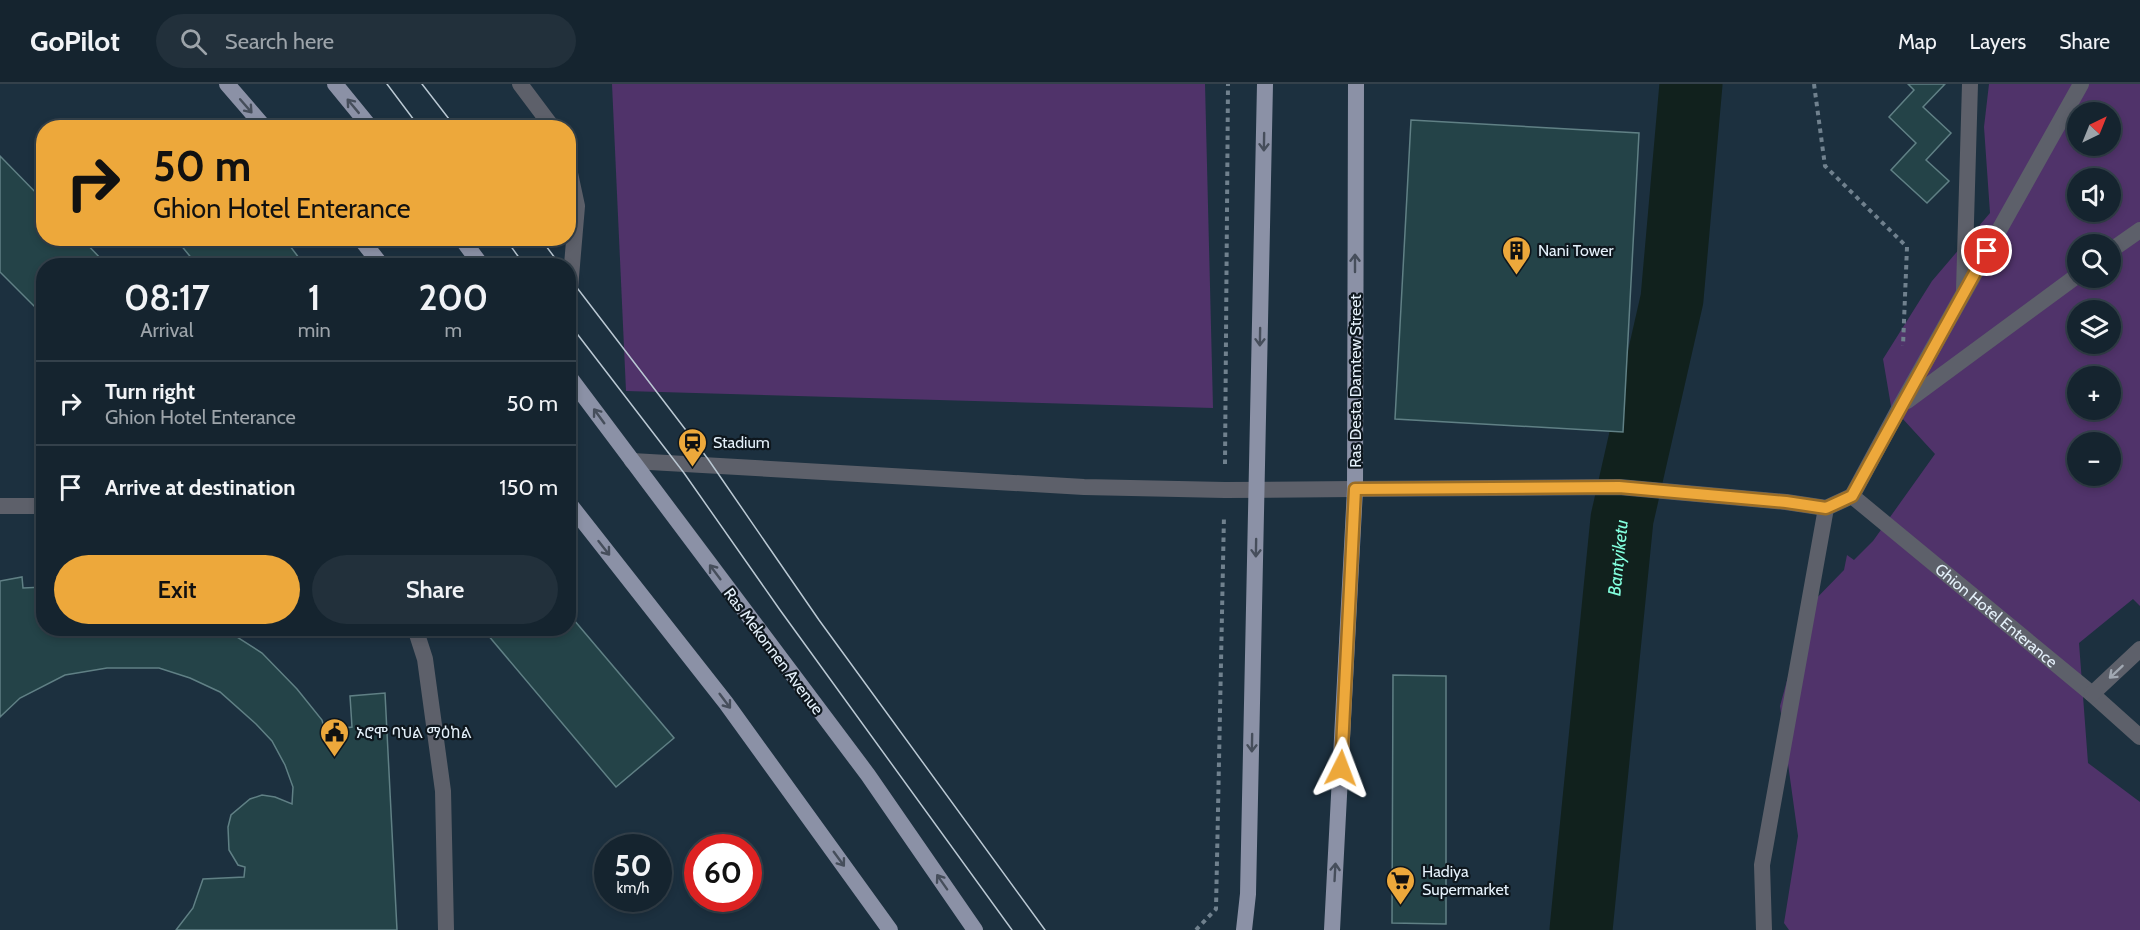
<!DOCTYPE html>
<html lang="en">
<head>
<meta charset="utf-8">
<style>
	:root { --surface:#15242f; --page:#22303b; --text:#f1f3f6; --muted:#9da4aa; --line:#34414b; --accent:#eda83b }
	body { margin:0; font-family:Cabin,"Noto Sans Ethiopic",sans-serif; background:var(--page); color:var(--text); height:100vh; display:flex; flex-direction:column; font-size:22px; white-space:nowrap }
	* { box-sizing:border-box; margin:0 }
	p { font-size:20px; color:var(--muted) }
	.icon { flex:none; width:33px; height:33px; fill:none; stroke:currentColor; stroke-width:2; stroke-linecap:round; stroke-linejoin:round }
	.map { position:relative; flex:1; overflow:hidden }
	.sheet { position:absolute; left:36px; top:174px; width:540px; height:378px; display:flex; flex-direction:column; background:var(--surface); border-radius:24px; box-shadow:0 3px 9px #0003,0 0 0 2px var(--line) }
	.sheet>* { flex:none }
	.hud { position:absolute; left:36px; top:36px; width:540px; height:126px; border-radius:24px; box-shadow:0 3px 9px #0003,0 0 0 2px var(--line); background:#eda83b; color:#111; overflow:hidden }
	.needle { width:39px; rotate:43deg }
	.tools { position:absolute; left:2067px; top:18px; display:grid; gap:12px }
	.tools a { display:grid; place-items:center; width:54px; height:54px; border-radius:50%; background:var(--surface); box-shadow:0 3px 9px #0003,0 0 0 2px var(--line); font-size:30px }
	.speed { position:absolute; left:594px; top:750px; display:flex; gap:12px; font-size:30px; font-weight:700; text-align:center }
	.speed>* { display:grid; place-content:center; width:78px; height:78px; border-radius:50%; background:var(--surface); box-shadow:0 3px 9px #0003,0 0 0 2px var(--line); line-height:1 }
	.speed small { font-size:15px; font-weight:400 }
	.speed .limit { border:9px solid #d22; background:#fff; color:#111 }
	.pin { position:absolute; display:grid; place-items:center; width:51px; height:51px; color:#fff; margin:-26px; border:3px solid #fff; border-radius:50%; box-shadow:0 2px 6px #0007 }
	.me { position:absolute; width:66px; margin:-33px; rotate:3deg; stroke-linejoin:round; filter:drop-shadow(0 0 4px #0008) }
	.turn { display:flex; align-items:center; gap:21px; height:126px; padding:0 18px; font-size:27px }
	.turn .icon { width:78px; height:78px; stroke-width:2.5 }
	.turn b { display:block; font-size:42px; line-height:51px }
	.eta { display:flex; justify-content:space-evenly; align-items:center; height:102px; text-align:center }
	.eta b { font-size:36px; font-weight:600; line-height:42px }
	.action { display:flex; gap:12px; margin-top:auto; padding:12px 18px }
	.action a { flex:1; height:69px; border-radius:36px; background:var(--accent); color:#111; font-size:24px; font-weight:600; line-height:69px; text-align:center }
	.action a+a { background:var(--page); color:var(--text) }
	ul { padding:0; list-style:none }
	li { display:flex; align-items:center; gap:18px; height:84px; padding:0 18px; border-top:2px solid var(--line) }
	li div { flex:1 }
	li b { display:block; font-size:22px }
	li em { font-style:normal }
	header { display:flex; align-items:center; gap:36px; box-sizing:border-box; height:84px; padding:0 30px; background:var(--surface); border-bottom:2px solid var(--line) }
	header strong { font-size:28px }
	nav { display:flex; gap:33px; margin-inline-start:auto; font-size:21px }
	.search { width:420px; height:54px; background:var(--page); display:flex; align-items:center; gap:15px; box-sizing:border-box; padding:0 21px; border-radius:33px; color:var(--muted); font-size:22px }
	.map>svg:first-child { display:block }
</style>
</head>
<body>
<header>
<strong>GoPilot</strong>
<div class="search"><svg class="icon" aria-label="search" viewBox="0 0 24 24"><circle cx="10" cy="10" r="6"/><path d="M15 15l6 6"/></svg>Search here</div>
<nav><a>Map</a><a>Layers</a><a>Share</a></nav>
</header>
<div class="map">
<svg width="2140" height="846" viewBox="0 0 2140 846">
	<rect width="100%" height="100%" fill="#1c303f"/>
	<g fill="#50336a" fill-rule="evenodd">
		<polygon points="612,0 1205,0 1213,324 626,307"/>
		<path d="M1989 0H2140V522L2133 515 2079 559 2088 679 2140 718V846H1789L1784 839 1798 752 1780 622 1807 524 1844 486 1847 471 1854 476 1873 457 1935 370 1891 322 1883 275 1932 197 1990 129 1984 43ZM2078 28H2110V62H2078ZM2078 94H2110V128H2078ZM2078 160H2110V194H2078ZM2078 226H2110V260H2078ZM2078 292H2110V326H2078ZM2078 358H2110V392H2078Z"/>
	</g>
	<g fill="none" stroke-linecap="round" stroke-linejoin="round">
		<path stroke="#11211d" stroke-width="63" id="s1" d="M1581 846 1622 435 1672 215 1691 0"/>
	</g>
	<g fill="#244348" stroke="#608085" stroke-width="1.5">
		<polygon points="1908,0 1945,0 1923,23 1951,49 1926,76 1949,97 1927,119 1891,86 1916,59 1889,33 1914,6"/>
		<polygon points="1411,36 1639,49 1623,348 1395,335"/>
		<polygon points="0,72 44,117 44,154 81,154 104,178 101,182 44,182 44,232 0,188"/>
		<polygon points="175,154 284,154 305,182 198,182"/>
		<polygon points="22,493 23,504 44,503 44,544 223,544 262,569 297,605 322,636 328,658 336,658 338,645 352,643 350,612 385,609 397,846 176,846 193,824 203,795 244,793 245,783 238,781 229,766 228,743 231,731 250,715 262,711 275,713 292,720 293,703 285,681 272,657 256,640 220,608 190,594 159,584 107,584 65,591 20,614 0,633 0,497"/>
		<polygon points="568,529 674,654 616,703 482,544 568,544"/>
		<polygon points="1393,591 1446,592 1446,840 1392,839"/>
	</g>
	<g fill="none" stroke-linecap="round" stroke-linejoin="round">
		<g stroke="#70818e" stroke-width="4" stroke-dasharray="4.5 4.5" stroke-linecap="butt">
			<polyline points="1814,0 1825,82 1907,163 1903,262"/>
			<polyline points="1225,380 1228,0"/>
			<polyline points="1196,846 1216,825 1224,431"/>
		</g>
		<g stroke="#5d606a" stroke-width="16">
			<polyline points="520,0 553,44"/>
			<polyline points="568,80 577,122 568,228"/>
			<polyline points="2110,167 2140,146"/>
			<polyline points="1964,206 1970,0"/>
			<polyline points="1907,317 2078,191"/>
			<path id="s2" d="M1355 405 1619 403 1786 418 1826 424 1852 412 2092 610 2140 653"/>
			<polyline points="1852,412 1901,321 2081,0"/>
			<polyline points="0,422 44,422"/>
			<polyline points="415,544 425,575 443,707 446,846"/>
			<polyline points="2092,610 2140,565"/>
			<polyline points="1764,846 1762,781 1826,424"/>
		</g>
		<polyline stroke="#5d606a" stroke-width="16" points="632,377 1084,403 1225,406 1355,405"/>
		<g stroke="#8b91a6" stroke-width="16">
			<polyline points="227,0 265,44"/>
			<polyline points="335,0 371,44"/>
			<polyline points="360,154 382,182"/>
			<polyline points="461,154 482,182"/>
			<polyline points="568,291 868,691 975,846"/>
			<polyline points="568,418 726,619 890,846"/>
			<polyline points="1244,846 1248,810 1265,0"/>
			<polyline points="1332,846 1355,405 1356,0"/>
		</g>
		<g stroke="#bac8d3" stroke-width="1.5">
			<polyline points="387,0 420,44"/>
			<polyline points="422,0 456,44"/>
			<polyline points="505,154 525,182"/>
			<polyline points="540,154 561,182"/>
			<polyline points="568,192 708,375 819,536 1045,846"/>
			<polyline points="568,238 684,389 780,526 1012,846"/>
		</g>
	</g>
	<defs><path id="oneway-shaft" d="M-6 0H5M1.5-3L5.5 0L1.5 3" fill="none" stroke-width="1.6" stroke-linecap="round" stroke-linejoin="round" transform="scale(1.5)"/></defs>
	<g stroke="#464e5b">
		<use href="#oneway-shaft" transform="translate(246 22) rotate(49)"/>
		<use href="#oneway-shaft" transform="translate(353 22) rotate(-130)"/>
		<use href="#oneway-shaft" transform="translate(1264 58) rotate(91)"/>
		<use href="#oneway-shaft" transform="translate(1355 179) rotate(-90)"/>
		<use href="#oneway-shaft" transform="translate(1260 253) rotate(91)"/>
		<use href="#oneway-shaft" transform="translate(599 332) rotate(-126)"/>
		<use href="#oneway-shaft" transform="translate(604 464) rotate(52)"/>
		<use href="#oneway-shaft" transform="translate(1256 464) rotate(91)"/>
		<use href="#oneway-shaft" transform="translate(715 488) rotate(-127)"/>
		<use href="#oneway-shaft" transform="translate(725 617) rotate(53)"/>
		<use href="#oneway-shaft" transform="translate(1252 659) rotate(91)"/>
		<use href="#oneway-shaft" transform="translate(839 775) rotate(54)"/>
		<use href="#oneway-shaft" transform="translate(1335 788) rotate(-87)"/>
		<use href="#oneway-shaft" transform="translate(942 798) rotate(-125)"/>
	</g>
	<use stroke="#a1a8b2" href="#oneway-shaft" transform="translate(2116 588) rotate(137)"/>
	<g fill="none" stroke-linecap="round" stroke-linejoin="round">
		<defs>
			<polyline id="route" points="1341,684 1355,405 1619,403 1786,418 1826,424 1852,412 1987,167"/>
		</defs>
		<use href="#route" stroke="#9a6d26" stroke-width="15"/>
		<use href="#route" stroke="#eda83b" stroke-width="10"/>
	</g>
	<defs>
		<symbol id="building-pin" viewBox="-11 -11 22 30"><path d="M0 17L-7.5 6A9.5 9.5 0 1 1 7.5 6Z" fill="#eda83b" stroke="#0e171e"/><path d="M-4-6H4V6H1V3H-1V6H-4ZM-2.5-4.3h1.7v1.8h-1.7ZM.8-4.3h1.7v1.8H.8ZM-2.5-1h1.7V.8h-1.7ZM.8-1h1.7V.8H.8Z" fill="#111"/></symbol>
		<symbol id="station-pin" viewBox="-11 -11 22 30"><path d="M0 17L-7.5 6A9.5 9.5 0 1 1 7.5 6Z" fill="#eda83b" stroke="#0e171e"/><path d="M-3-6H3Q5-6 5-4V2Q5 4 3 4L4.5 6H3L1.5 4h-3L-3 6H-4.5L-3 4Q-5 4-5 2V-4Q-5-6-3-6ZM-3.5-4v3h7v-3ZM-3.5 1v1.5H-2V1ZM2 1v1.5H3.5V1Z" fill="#111"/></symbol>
		<symbol id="civic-pin" viewBox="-11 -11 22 30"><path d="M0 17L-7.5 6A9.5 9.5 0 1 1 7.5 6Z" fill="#eda83b" stroke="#0e171e"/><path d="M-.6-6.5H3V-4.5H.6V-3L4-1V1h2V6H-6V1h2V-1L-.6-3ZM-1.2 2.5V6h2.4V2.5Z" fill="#111"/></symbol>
		<symbol id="supermarket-pin" viewBox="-11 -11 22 30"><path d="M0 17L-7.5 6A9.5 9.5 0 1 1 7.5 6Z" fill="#eda83b" stroke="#0e171e"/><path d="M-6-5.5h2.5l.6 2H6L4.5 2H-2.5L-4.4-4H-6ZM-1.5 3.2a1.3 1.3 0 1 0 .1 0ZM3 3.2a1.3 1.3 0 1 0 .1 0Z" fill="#111"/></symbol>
	</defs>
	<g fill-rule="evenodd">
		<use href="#building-pin" x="1500" y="150" width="33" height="45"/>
		<use href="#station-pin" x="676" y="342" width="33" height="45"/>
		<use href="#civic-pin" x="318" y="632" width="33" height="45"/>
		<use href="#supermarket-pin" x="1384" y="780" width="33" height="45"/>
	</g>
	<g text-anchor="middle" stroke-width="4.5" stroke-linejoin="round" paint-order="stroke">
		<g font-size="16" fill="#e5f1fb" stroke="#0e171e" text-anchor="start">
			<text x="1538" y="172">Nani Tower</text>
			<text x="713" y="364">Stadium</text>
			<text x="356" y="654">ኦሮሞ ባህል ማዕከል</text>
			<text x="1422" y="793">Hadiya<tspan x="1422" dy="18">Supermarket</tspan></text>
		</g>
		<g font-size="16" fill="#e5f1fb" stroke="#0e171e">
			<text transform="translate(1355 297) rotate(-90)" y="6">Ras Desta Damtew Street</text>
			<text dy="6" stroke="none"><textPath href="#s2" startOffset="688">Ghion Hotel Enterance</textPath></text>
			<text transform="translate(774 567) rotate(53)" y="6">Ras Mekonnen Avenue</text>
		</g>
		<g font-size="18" font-style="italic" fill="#83ffde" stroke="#0e171e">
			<text dy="6" stroke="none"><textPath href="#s1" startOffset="374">Bantyiketu</textPath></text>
		</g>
	</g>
</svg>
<div class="tools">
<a><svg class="needle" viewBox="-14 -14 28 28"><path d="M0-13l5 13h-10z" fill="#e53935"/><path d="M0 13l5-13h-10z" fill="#9da4aa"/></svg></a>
<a><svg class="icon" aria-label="sound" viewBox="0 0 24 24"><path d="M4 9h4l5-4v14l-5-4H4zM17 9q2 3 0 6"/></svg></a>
<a><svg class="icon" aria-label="search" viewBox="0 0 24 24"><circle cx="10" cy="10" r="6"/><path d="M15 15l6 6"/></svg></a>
<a><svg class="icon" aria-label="layers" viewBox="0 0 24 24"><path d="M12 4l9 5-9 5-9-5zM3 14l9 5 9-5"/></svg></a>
<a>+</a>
<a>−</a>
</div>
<div class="speed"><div>50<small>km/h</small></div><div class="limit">60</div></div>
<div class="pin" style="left:1987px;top:167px;background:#d93025"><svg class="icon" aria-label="arrive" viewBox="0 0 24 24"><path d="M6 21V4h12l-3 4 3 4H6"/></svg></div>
<svg class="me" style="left:1341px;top:684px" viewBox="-20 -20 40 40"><path d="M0-17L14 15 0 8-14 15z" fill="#eda83b" stroke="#fff" stroke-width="4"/></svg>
<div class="hud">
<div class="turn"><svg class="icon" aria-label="right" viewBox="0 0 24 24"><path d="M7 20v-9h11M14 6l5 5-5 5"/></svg><div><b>50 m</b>Ghion Hotel Enterance</div></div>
</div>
<section class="sheet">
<div class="eta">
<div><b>08:17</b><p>Arrival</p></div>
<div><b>1</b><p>min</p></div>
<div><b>200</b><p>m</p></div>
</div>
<ul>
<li><svg class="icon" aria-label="right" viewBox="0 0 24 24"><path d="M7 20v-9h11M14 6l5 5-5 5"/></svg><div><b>Turn right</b><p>Ghion Hotel Enterance</p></div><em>50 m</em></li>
<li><svg class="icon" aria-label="arrive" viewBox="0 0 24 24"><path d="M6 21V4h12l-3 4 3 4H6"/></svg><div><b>Arrive at destination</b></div><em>150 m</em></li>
</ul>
<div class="action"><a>Exit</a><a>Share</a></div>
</section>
</div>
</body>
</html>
